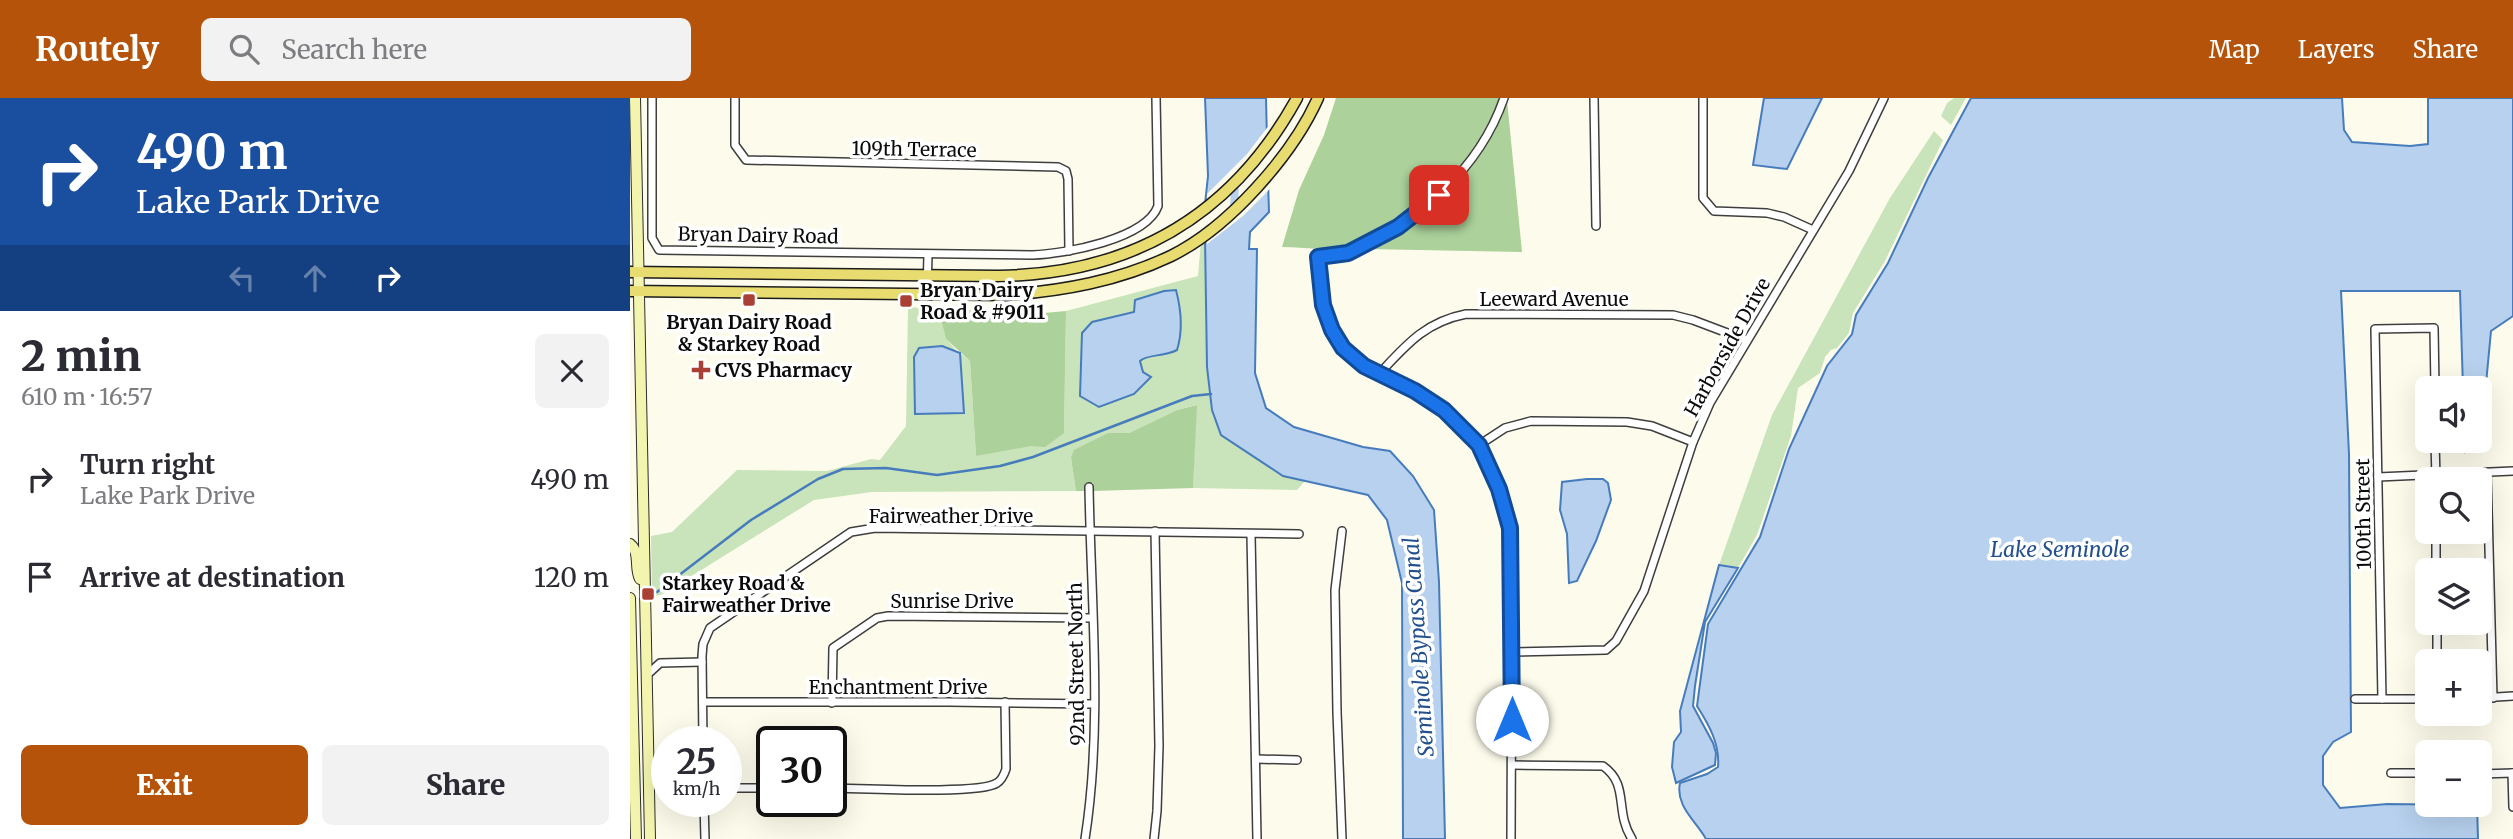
<!DOCTYPE html>
<html lang="en">
<head>
<meta charset="utf-8">
<style>
	:root { --surface:#fff; --page:#f2f2f3; --text:#2b2b33; --muted:#7c7c81; --accent:#b45309 }
	body { margin:0; font-family:Merriweather,serif; background:var(--page); color:var(--text); height:100vh; display:flex; flex-direction:column; font-size:26px; white-space:nowrap }
	* { box-sizing:border-box; margin:0 }
	p { font-size:23px; color:var(--muted) }
	.icon { flex:none; width:38px; height:38px; fill:none; stroke:currentColor; stroke-width:2; stroke-linecap:round; stroke-linejoin:round }
	.map { position:relative; flex:1; overflow:hidden }
	.drawer { display:flex; flex-direction:column; background:var(--surface); width:630px }
	.drawer>* { flex:none }
	.top-card { background:#1a4fa0; color:#fff; overflow:hidden }
	.buttons { position:absolute; left:1785px; top:278px; display:grid; gap:14px }
	.buttons a { display:grid; place-items:center; width:77px; height:77px; border-radius:10px; background:var(--surface); box-shadow:0 7px 28px #0002; font-size:35px }
	.speed { position:absolute; left:21px; top:628px; display:flex; gap:14px; font-size:35px; font-weight:700; text-align:center }
	.speed>* { display:grid; place-content:center; width:91px; height:91px; border-radius:50%; background:var(--surface); box-shadow:0 7px 28px #0002; line-height:1 }
	.speed small { font-size:18px; font-weight:400 }
	.speed .limit { border:4px solid #111; border-radius:10px; background:#fff; color:#111 }
	.pin { position:absolute; display:grid; place-items:center; width:60px; height:60px; color:#fff; margin:-30px; border-radius:14px; box-shadow:0 4px 10px #0006 }
	.me { position:absolute; width:77px; margin:-38px; rotate:0deg; stroke-linejoin:round; filter:drop-shadow(0 0 5px #0008) }
	.turn { display:flex; align-items:center; gap:24px; height:147px; padding:0 21px; font-size:32px }
	.turn .icon { width:91px; height:91px; stroke-width:2.5 }
	.turn b { display:block; font-size:49px; line-height:60px }
	.lanes { display:flex; align-items:center; height:66px; padding:0 21px; background:#0003; justify-content:center; gap:35px; direction:ltr }
	.lanes .off { opacity:.35 }
	.round { display:grid; place-items:center; flex:none; width:74px; height:74px; border-radius:10px; background:var(--page) }
	.summary { display:flex; align-items:center; justify-content:space-between; height:119px; padding:0 21px }
	h1 { font-size:42px; font-weight:800; line-height:52px }
	.button { display:flex; gap:14px; margin-top:auto; padding:14px 21px }
	.button a { flex:1; height:80px; border-radius:10px; background:var(--accent); color:#fff; font-size:28px; font-weight:800; line-height:80px; text-align:center }
	.button a+a { background:var(--page); color:var(--text) }
	ul { padding:0; list-style:none }
	li { display:flex; align-items:center; gap:21px; height:98px; padding:0 21px }
	li div { flex:1 }
	li b { display:block; font-size:26px }
	li em { font-style:normal }
	header { display:flex; align-items:center; gap:42px; box-sizing:border-box; height:98px; padding:0 35px; background:var(--accent); color:#fff }
	header strong { font-size:33px }
	nav { display:flex; gap:38px; margin-inline-start:auto; font-size:24px }
	.search { width:490px; height:63px; background:var(--page); display:flex; align-items:center; gap:18px; box-sizing:border-box; padding:0 24px; border-radius:10px; color:var(--muted); font-size:26px }
	main { display:flex; flex:1; min-height:0 }
	.map>svg:first-child { display:block }
</style>
</head>
<body>
<header>
<strong>Routely</strong>
<div class="search"><svg class="icon" aria-label="search" viewBox="0 0 24 24"><circle cx="10" cy="10" r="6"/><path d="M15 15l6 6"/></svg>Search here</div>
<nav><a>Map</a><a>Layers</a><a>Share</a></nav>
</header>
<main>
<section class="drawer">
<div class="top-card">
<div class="turn"><svg class="icon" aria-label="right" viewBox="0 0 24 24"><path d="M7 20v-9h11M14 6l5 5-5 5"/></svg><div><b>490 m</b>Lake Park Drive</div></div>
<div class="lanes"><svg class="icon off" aria-label="left" viewBox="0 0 24 24"><path d="M17 20v-9H6M10 6l-5 5 5 5"/></svg><svg class="icon off" aria-label="ahead" viewBox="0 0 24 24"><path d="M12 20V5M6 11l6-6 6 6"/></svg><svg class="icon" aria-label="right" viewBox="0 0 24 24"><path d="M7 20v-9h11M14 6l5 5-5 5"/></svg></div>
</div>
<div class="summary"><div><h1>2 min</h1><p>610 m · 16:57</p></div><a class="round"><svg class="icon" aria-label="close" viewBox="0 0 24 24"><path d="M6 6l12 12M18 6L6 18"/></svg></a></div>
<ul>
<li><svg class="icon" aria-label="right" viewBox="0 0 24 24"><path d="M7 20v-9h11M14 6l5 5-5 5"/></svg><div><b>Turn right</b><p>Lake Park Drive</p></div><em>490 m</em></li>
<li><svg class="icon" aria-label="arrive" viewBox="0 0 24 24"><path d="M6 21V4h12l-3 4 3 4H6"/></svg><div><b>Arrive at destination</b></div><em>120 m</em></li>
</ul>
<div class="button"><a>Exit</a><a>Share</a></div>
</section>
<div class="map">
<svg width="1883" height="741" viewBox="0 0 1883 741">
	<rect width="100%" height="100%" fill="#fdfcec"/>
	<g fill="#c9e3ba" fill-rule="evenodd">
		<polygon points="1324,0 1336,0 1321,27 1311,18 1317,5"/>
		<polygon points="1304,33 1313,42 1255,163 1223,215 1219,235 1207,250 1201,252 1195,259 1190,275 1168,290 1161,338 1127,437 1108,470 1089,467 1142,317 1260,100"/>
		<path d="M575 140 577 269 582 312 652 378 675 383 667 392 563 390 566 307 547 312 499 335H478L441 360 446 393 242 394 184 402 31 497 22 498 21 438 42 434 107 372 197 373 241 361 250 362 276 328 278 209 308 211 316 241 327 253 312 248 333 315 330 255 340 263 346 358 434 335 436 213 568 178 571 143ZM546 192 550 209V242L535 258H514L509 263 513 274 520 279 452 235 462 224 504 214Z"/>
	</g>
	<g fill="#acd19b">
		<path d="M706 0H870C843 62 805 106 745 136 736 141 725 149 715 150 695 153 671 149 650 149H652L669 92 694 37Z"/>
		<path d="M877 2 892 154 735 151C798 119 854 71 877 2Z"/>
		<polygon points="308,211 414,215 436,213 434,335 415,349 401,348 346,358 340,263 316,241"/>
		<polygon points="567,307 563,390 463,393 463,385 455,385 455,393 446,393 441,360 444,352 478,335 499,335 547,312"/>
	</g>
	<g fill="#b7d1ee" stroke="#477cbc" stroke-width="2">
		<polygon points="575,0 636,0 637,42 575,106 578,78"/>
		<polygon points="1134,0 1192,0 1157,71 1123,67"/>
		<path d="M1341 0H1712L1714 32 1722 44 1780 48 1798 46V0H1883V218L1861 233 1850 349 1835 354V343H1850V290H1833L1830 193H1711L1719 356 1721 634 1703 644 1693 658V687L1710 710 1757 706 1847 707 1848 741H1076C1066 723 1045 708 1050 685L1077 676 1088 669C1090 646 1079 627 1067 608L1078 526 1130 439 1159 351 1197 268 1222 236 1226 217 1258 165 1298 80Z"/>
		<polygon points="638,83 639,114 620,134 619,151 627,151 625,275 636,310 664,329 733,349 760,353 783,378 804,412 809,484 815,741 773,741 772,485 757,422 738,397 653,378 591,337 582,312 577,269 575,140"/>
		<path d="M546 192C551 211 553 233 547 252 534 259 517 256 510 263L513 274 521 279 504 296 469 309 450 298 452 235 462 224 504 214 505 202 534 193Z"/>
		<polygon points="312,248 330,255 334,315 285,316 284,259 289,250"/>
		<polygon points="957,381 973,381 978,385 981,402 966,443 947,483 939,485 937,436 930,412 932,384"/>
		<polygon points="1089,467 1108,470 1075,524 1065,588 1063,608 1083,645 1086,655 1085,667 1046,685 1042,669 1044,644 1051,634 1050,613"/>
	</g>
	<g fill="#fdfcec">
		<polygon points="640,26 640,42 577,109 577,96 617,56"/>
		<polygon points="640,81 641,89 637,94 613,118 577,146 577,134"/>
	</g>
	<g fill="none" stroke-linecap="round" stroke-linejoin="round">
		<polyline stroke="#477cbc" stroke-width="2.5" points="27,494 121,422 188,381 213,371 256,370 307,377 370,368 403,359 562,298 581,296"/>
		<polyline stroke="#b7d1ee" stroke-width="8" points="604,114 605,81"/>
		<defs>
			<g id="minor">
				<path d="M22 0V140L29 152 402 157C435 156 516 141 528 108L526 0"/>
				<polyline points="105,0 105,47 116,62 428,69 436,73 438,81 439,153"/>
				<path d="M874 0C850 70 788 126 720 153 710 157 698 158 688 159L693 207 702 232 713 250 734 268 785 293 820 317 849 347 876 409 880 430 882 495 881 741"/>
				<polyline points="964,0 966,128"/>
				<polyline points="1073,0 1073,100 1084,113 1137,115 1154,119 1183,132"/>
				<polyline points="297,196 298,156"/>
				<path d="M749 276C776 247 795 224 836 216L1043 217 1063 222 1116 242"/>
				<polyline points="1805,343 1806,381"/>
				<polyline points="849,347 875,330 901,323 997,324 1022,328 1063,344"/>
				<polyline points="1857,375 1863,600"/>
				<polyline points="1748,379 1883,373"/>
				<polyline points="712,433 705,492 707,614 712,741"/>
				<polyline points="1806,434 1806,472"/>
				<polyline points="621,437 627,741"/>
				<polyline points="1807,525 1807,564"/>
				<polyline points="882,554 976,552 986,543 1014,493 1063,344 1080,305 1219,73 1254,0"/>
				<polyline points="18,576 30,565 72,564"/>
				<polyline points="1850,600 1883,598"/>
				<polyline points="1725,601 1797,601"/>
				<polyline points="1752,601 1745,231 1804,230 1805,290"/>
				<polyline points="73,604 319,604 463,606"/>
				<polyline points="202,605 203,550 247,520 258,518 462,520"/>
				<polyline points="73,644 72,558 73,546 80,530 221,434 245,430 669,436"/>
				<polyline points="626,661 667,662"/>
				<path d="M882 667 973 668C1000 687 984 713 1002 741"/>
				<polyline points="1761,675 1797,675"/>
				<polyline points="1882,675 1883,709"/>
				<polyline points="1850,676 1883,675"/>
				<polyline points="96,690 142,690"/>
				<path d="M201 690C229 690 349 697 367 685 372 682 374 677 376 671L375 604"/>
				<polyline points="74,704 75,741"/>
				<path d="M455 741C473 626 461 506 459 389"/>
				<polyline points="524,741 527,713 529,648 525,433"/>
			</g>
			<g id="secondary">
				<polyline points="5,0 20,741"/>
				<path d="M0 446C11 455 4 470 10 481"/>
				<polyline points="0,500 6,741"/>
			</g>
			<g id="primary">
				<path d="M0 174 368 178C502 176 602 118 667 0"/>
				<path d="M0 193 375 197C433 193 488 183 541 158 598 130 662 58 688 0"/>
			</g>
		</defs>
		<use href="#minor" stroke="#3e3e3e" stroke-width="10"/>
		<use href="#secondary" stroke="#2d2d2d" stroke-width="12"/>
		<use href="#primary" stroke="#1c1c1c" stroke-width="13"/>
		<use href="#minor" stroke="#fff" stroke-width="7"/>
		<use href="#secondary" stroke="#f3f5af" stroke-width="10"/>
		<use href="#primary" stroke="#e8dc71" stroke-width="10"/>
	</g>
	<g fill="none" stroke-linecap="round" stroke-linejoin="round">
		<defs>
			<polyline id="route" points="809,97 768,129 718,155 688,159 693,207 702,232 713,250 734,268 785,293 814,312 849,347 869,391 880,430 882,622"/>
		</defs>
		<use href="#route" stroke="#114b97" stroke-width="18"/>
		<use href="#route" stroke="#1a73e8" stroke-width="12"/>
	</g>
	<g fill="#aa4035" stroke="#fff" stroke-width="2.5">
		<rect x="112" y="195" width="14" height="14" rx="3.5"/>
		<rect x="269" y="196" width="14" height="14" rx="3.5"/>
		<path d="M67.5 261.5h7v7h7v7h-7v7h-7v-7h-7v-7h7z"/>
		<rect x="11" y="489" width="14" height="14" rx="3.5"/>
	</g>
	<g text-anchor="middle" stroke-width="7" stroke-linejoin="round" paint-order="stroke">
		<g font-size="19" fill="#0b0b0b" stroke="#fff">
			<text transform="translate(284 51) rotate(1)" y="7">109th Terrace</text>
			<text transform="translate(128 137) rotate(1)" y="7">Bryan Dairy Road</text>
			<text x="924" y="208">Leeward Avenue</text>
			<text transform="translate(1097 249) rotate(-61)" y="7">Harborside Drive</text>
			<text transform="translate(1733 416) rotate(-91)" y="7">100th Street</text>
			<text x="321" y="425">Fairweather Drive</text>
			<text x="322" y="510">Sunrise Drive</text>
			<text transform="translate(446 566) rotate(-91)" y="7">92nd Street North</text>
			<text x="268" y="596">Enchantment Drive</text>
		</g>
		<g font-size="19" font-weight="bold" fill="#0b0b0b" stroke="#fff" text-anchor="start">
			<text x="290" y="199">Bryan Dairy<tspan x="290" dy="22">Road &amp; #9011</tspan></text>
			<text x="119" y="231" text-anchor="middle">Bryan Dairy Road<tspan x="119" dy="22">&amp; Starkey Road</tspan></text>
			<text x="85" y="279">CVS Pharmacy</text>
			<text x="32" y="492">Starkey Road &amp;<tspan x="32" dy="22">Fairweather Drive</tspan></text>
		</g>
		<g font-size="21" font-style="italic" fill="#24508d" stroke="#fff">
			<text x="1430" y="459">Lake Seminole</text>
			<text transform="translate(789 549) rotate(-94)" y="7">Seminole Bypass Canal</text>
		</g>
	</g>
</svg>
<div class="buttons">
<a><svg class="icon" aria-label="sound" viewBox="0 0 24 24"><path d="M4 9h4l5-4v14l-5-4H4zM17 9q2 3 0 6"/></svg></a>
<a><svg class="icon" aria-label="search" viewBox="0 0 24 24"><circle cx="10" cy="10" r="6"/><path d="M15 15l6 6"/></svg></a>
<a><svg class="icon" aria-label="layers" viewBox="0 0 24 24"><path d="M12 4l9 5-9 5-9-5zM3 14l9 5 9-5"/></svg></a>
<a>+</a>
<a>−</a>
</div>
<div class="speed"><div>25<small>km/h</small></div><div class="limit">30</div></div>
<div class="pin" style="left:809px;top:97px;background:#d93025"><svg class="icon" aria-label="arrive" viewBox="0 0 24 24"><path d="M6 21V4h12l-3 4 3 4H6"/></svg></div>
<svg class="me" style="left:882px;top:622px" viewBox="-20 -20 40 40"><circle r="19" fill="#fff"/><path d="M0-13L10 11 0 6-10 11z" fill="#1a73e8"/></svg>
</div>
</main>
</body>
</html>
